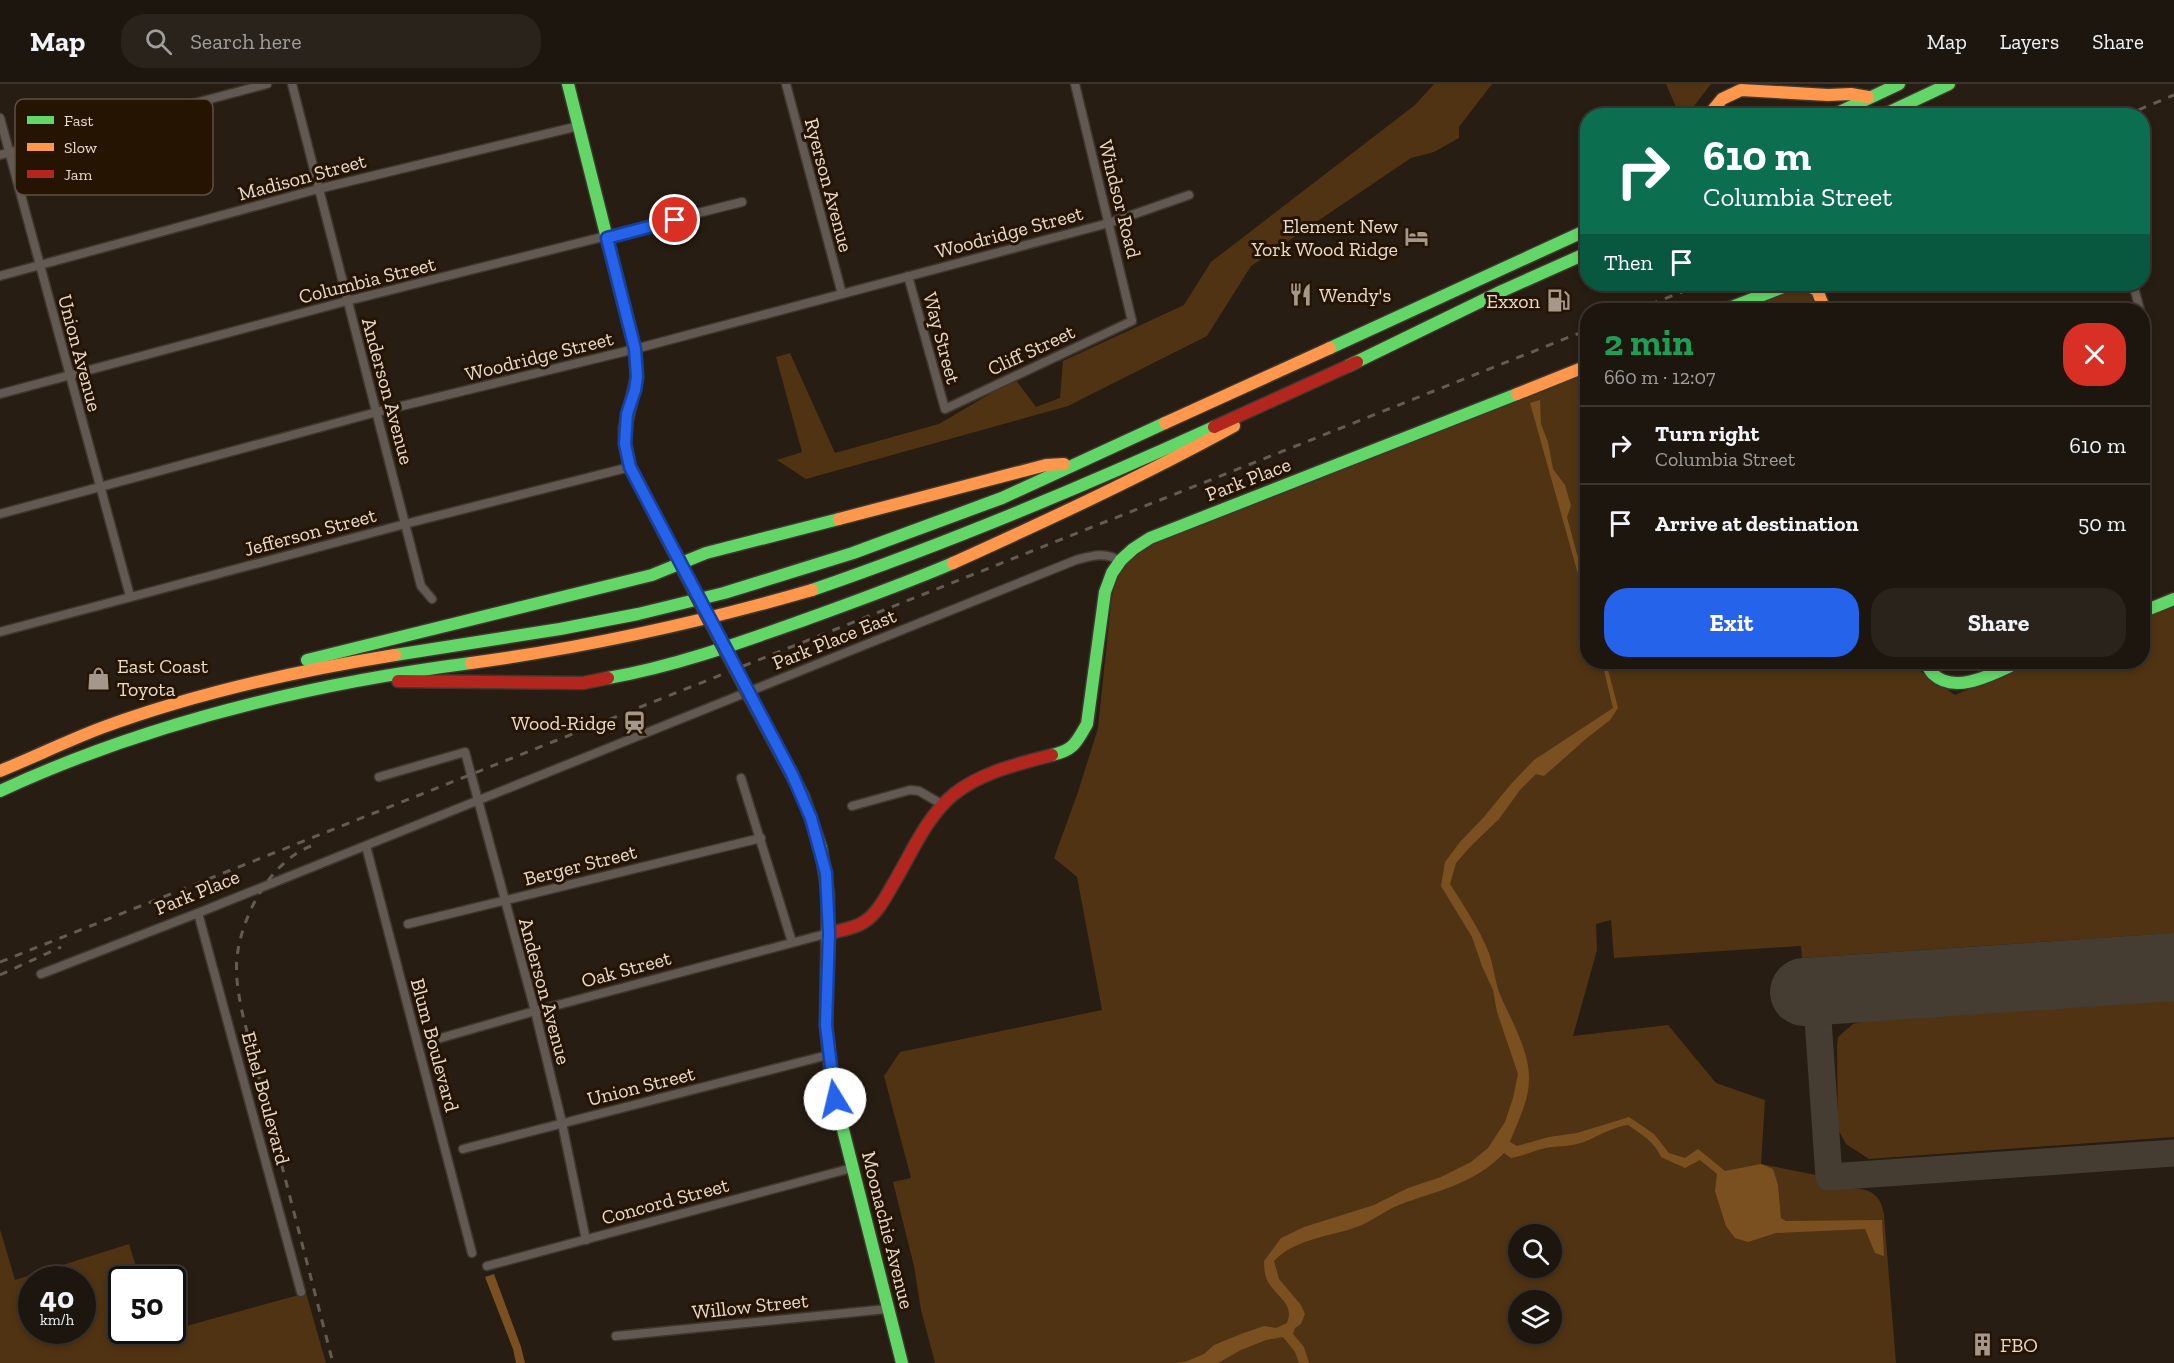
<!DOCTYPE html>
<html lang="en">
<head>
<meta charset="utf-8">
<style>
	:root { --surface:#1d160e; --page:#2a231c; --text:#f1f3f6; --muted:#a09f9e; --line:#3b352e; --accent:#2563eb }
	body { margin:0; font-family:"Zilla Slab",serif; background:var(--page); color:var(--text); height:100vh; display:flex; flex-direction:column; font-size:22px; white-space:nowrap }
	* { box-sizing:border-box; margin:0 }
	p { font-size:20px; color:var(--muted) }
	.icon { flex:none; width:33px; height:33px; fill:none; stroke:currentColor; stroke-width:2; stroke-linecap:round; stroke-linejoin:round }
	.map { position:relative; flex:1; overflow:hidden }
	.sheet { position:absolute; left:1580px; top:219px; width:570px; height:366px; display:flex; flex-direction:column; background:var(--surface); border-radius:24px; box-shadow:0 3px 9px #0003,0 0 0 2px var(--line) }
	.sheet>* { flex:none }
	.guide { position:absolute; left:1580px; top:24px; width:570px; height:183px; border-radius:24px; box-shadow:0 3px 9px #0003,0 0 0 2px var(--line); background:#0b6e4f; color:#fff; overflow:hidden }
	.controls { position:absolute; left:1508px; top:1140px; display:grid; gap:12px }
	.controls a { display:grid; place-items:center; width:54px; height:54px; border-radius:50%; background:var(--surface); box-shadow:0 3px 9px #0003,0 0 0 2px var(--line); font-size:30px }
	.speed { position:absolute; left:18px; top:1182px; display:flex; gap:12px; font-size:30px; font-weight:700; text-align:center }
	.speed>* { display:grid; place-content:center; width:78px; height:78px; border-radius:50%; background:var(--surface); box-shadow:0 3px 9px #0003,0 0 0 2px var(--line); line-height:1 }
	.speed small { font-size:15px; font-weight:400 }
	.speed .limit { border:3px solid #111; border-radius:9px; background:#fff; color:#111 }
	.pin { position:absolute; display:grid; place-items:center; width:51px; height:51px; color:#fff; margin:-26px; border:3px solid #fff; border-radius:50%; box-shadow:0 2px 6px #0007 }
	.me { position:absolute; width:66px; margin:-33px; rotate:351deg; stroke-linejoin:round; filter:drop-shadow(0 0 4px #0008) }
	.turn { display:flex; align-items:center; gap:21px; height:126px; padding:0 24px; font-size:27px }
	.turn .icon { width:78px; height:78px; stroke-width:2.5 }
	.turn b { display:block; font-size:42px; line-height:51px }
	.then { display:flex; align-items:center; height:57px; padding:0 24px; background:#0003; gap:12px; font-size:22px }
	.round { display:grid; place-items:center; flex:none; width:63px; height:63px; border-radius:24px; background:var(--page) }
	.head { display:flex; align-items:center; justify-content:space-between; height:102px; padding:0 24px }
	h1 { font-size:36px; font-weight:700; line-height:45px; color:#1e9e55 }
	.cta { display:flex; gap:12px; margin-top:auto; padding:12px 24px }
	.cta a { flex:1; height:69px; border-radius:24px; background:var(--accent); color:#fff; font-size:24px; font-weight:700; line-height:69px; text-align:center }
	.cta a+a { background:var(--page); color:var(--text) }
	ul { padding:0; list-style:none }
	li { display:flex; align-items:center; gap:18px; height:78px; padding:0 24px; border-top:2px solid var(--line) }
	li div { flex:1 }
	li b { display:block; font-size:22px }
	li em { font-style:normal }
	header { display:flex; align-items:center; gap:36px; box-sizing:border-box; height:84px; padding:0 30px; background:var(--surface); border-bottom:2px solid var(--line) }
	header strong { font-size:28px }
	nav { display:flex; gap:33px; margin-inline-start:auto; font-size:21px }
	.search { width:420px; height:54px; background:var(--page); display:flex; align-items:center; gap:15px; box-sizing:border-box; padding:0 21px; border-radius:24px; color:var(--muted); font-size:22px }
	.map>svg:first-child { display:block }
</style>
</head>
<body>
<header>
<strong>Map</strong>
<div class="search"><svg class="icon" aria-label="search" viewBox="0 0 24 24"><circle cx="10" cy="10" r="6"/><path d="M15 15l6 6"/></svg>Search here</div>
<nav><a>Map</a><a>Layers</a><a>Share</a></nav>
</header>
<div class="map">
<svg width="2174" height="1279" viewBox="0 0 2174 1279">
	<rect width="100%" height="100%" fill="#271d12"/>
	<g fill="#503312" fill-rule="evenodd">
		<polygon points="1434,0 1492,0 1459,43 1459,54 1434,68 1411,74 1251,182 1207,252 1068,322 806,395 777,376 802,368 776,273 790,269 835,369 939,340 1015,295 1036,323 1060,314 1063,277 1184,221 1211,178 1415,21"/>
		<polygon points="1666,0 1711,0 1687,31 1680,32"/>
		<polygon points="1789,200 1806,200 1832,226 1723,226"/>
		<path d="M1587 282V578H1918L1921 588 1955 611 2035 578H2142V533L2174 520V849L1802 874 1801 862 1614 874 1611 836 1596 840 1597 866 1573 952 1668 941 1716 999 1765 1016 1761 1080 1816 1091V1097L1823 1105C1848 1107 1879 1095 1884 1131L1896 1279H935L921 1226 914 1182 893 1098 911 1094 884 992 900 968 1102 926 1077 793 1054 774 1078 708 1098 644 1111 519 1119 477 1131 465ZM1518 1150H1551V1184H1518ZM1518 1216H1551V1250H1518Z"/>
		<polygon points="2174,915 2174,1053 1869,1075 1846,1060 1838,1045 1837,962 1838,953 1853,940 1864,937"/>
		<path d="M0 1145 15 1196 129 1160 140 1195 122 1196V1246L157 1247 158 1249 172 1246 306 1209 326 1279H0ZM32 1196H82V1246H32Z"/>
	</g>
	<g fill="#7a5021">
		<polygon points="1540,316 1541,340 1548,358 1553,385 1565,401 1571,422 1567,433 1587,507 1587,522 1530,319"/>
		<path d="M1602 578H1606L1618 624 1610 636 1587 654 1544 692 1536 690 1520 706 1499 735 1470 763 1456 779 1450 800C1464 822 1479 844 1489 869 1494 883 1495 899 1501 913 1512 938 1530 968 1529 996 1529 1017 1517 1039 1510 1058L1517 1062 1549 1053 1577 1049 1629 1033 1654 1050 1669 1069 1685 1074 1698 1065 1725 1087 1761 1080 1773 1085 1778 1101 1781 1134 1786 1137 1882 1136 1884 1172 1875 1169 1865 1145 1776 1149 1748 1158 1735 1154 1726 1142 1715 1107 1717 1090 1700 1076 1685 1084 1661 1073C1655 1058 1641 1050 1628 1041 1612 1043 1599 1052 1584 1058 1568 1064 1556 1061 1542 1065 1531 1068 1522 1072 1511 1074L1504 1069C1473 1101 1438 1106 1399 1121 1386 1126 1375 1135 1362 1141 1333 1153 1297 1153 1274 1177L1279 1195 1301 1221 1305 1230 1301 1240 1295 1244 1293 1250 1304 1263 1309 1279H1299L1295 1268 1283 1253 1266 1256 1241 1266 1218 1279H1175L1185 1278 1204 1270 1214 1261 1241 1250 1264 1242 1276 1244 1287 1239C1294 1221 1280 1215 1270 1201 1265 1194 1264 1186 1264 1177L1281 1154 1304 1143 1374 1121 1408 1104 1441 1093 1471 1078 1488 1064 1505 1038 1513 1014 1518 990 1497 928 1493 906 1482 882 1472 853 1441 802 1445 778 1460 758 1483 734 1511 700 1534 676 1613 624Z"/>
		<polygon points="494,1190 521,1263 525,1279 516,1279 513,1265 485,1193"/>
	</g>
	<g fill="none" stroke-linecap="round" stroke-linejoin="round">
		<polyline stroke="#453c32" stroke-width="27" points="1816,907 1829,1093 2174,1069"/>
		<polyline stroke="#453c32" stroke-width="68" points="1804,908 2174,883"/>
		<defs>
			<g id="street">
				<polyline points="292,0 421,502 432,515"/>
				<polyline points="786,0 842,210"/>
				<polyline points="0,34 130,512"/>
				<polyline points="0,71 267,0"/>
				<polyline points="0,192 318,105 579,42"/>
				<polyline points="908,192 945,325 1132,237 1075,0"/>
				<polyline points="2133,200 2140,226 2136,226"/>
				<polyline points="0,310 347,217 742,118"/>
				<polyline points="0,430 377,328 635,265 1109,139 1189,111"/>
				<polyline points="0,548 405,440 630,383"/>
				<polyline points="379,693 465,668 535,927 562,1039 586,1156"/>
				<polyline points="741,694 792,858"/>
				<polyline points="852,722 910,706 919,707 943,721"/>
				<polyline points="366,762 472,1169"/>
				<polyline points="198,829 301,1208"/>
				<polyline points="408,840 761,754"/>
				<path d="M41 890 198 829 1076 476C1090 472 1107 467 1119 477"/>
				<polyline points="434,956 535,927 829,849"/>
				<polyline points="463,1065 828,971"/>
				<polyline points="487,1182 852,1084"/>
				<polyline points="616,1252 887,1225"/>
			</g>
			<g id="fast">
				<polyline points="568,0 635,265 637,293 625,344 625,360 630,383 690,499"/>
				<polyline points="1831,32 1899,0"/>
				<polyline points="1881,32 1949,0"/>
				<polyline points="1724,226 1791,200"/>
				<polyline points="1330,264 1587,146"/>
				<polyline points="1348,282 1502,207 1587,169"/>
				<path d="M812 506C949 459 1082 403 1214 343"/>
				<polyline points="2142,528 2174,515"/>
				<polyline points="395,571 560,545 638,530 724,509 853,469 1002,414 1165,339"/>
				<polyline points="307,576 652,491 706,469 839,435"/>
				<path d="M1925 578C1928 582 1930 587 1933 590 1956 612 1996 588 2019 578"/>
				<path d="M608 594C676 582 739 559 804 536 854 518 904 500 953 479"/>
				<polyline points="751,615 803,712 821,764 828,811 826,941 832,1002 902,1279"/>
				<path d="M1052 671C1074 666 1076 659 1087 640L1105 508 1112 489 1121 476 1133 465 1150 454 1517 310"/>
				<path d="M0 707C149 638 309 600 471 579"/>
			</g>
			<g id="slow">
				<polyline points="1708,32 1722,15 1741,6 1828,11 1851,10 1868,13"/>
				<polyline points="1804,200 1817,206 1825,226"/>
				<polyline points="1517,310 1587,282"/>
				<polyline points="1165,339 1330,264"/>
				<polyline points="839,435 1046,381 1064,380"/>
				<path d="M953 479C1048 436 1143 392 1234 342"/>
				<path d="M471 579C589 563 698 539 812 506"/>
				<path d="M0 687C34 673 67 657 101 644 196 609 295 587 395 571"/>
			</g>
			<g id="jam">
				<polyline points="1214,343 1357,278"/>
				<polyline points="398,597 583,599 608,594"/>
				<path d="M829 849C840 846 854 845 864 838 877 830 885 814 892 802 911 771 925 734 954 710 982 688 1018 680 1052 671"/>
			</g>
		</defs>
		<use href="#street" stroke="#3f372f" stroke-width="11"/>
		<use href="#fast" stroke="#3f372f" stroke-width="15"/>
		<use href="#slow" stroke="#3f372f" stroke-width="15"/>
		<use href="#jam" stroke="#3f372f" stroke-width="15"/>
		<use href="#street" stroke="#625952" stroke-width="8"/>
		<use href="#fast" stroke="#63d668" stroke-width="12"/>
		<use href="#slow" stroke="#ff974d" stroke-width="12"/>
		<use href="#jam" stroke="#b3261e" stroke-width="12"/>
		<g stroke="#635c53" stroke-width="3" stroke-dasharray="8 8" stroke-linecap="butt">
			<polyline points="2124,32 2174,11"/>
			<polyline points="1635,226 1703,200"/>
			<path d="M311 762C270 778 242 831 237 873 235 893 239 913 243 932L333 1279"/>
			<polyline points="0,878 1587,246"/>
			<polyline points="0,891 61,863"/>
		</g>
		<defs>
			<polyline id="fast-bridge" points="690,499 751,615"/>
		</defs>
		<use href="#fast-bridge" stroke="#3f372f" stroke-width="15" stroke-linecap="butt"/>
		<use href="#fast-bridge" stroke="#63d668" stroke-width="12"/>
	</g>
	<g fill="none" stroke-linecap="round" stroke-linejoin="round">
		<defs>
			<polyline id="route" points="675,136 607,154 635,265 637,293 635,306 627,330 625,360 630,383 642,406 792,690 811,734 826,789 829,849 826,941 835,1015"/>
		</defs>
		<use href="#route" stroke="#184099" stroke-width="15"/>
		<use href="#route" stroke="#2563eb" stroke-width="10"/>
	</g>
	<defs>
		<symbol id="hotel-bare" viewBox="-9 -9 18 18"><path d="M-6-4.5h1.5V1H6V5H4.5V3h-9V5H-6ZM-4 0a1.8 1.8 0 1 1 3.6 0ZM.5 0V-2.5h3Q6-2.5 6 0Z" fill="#a4988c" stroke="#261402" stroke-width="2.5" paint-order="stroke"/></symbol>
		<symbol id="restaurant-bare" viewBox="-9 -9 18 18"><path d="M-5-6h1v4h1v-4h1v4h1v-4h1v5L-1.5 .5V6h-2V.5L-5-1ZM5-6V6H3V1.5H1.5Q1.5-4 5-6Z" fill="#a4988c" stroke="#261402" stroke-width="2.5" paint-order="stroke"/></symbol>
		<symbol id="fuel-bare" viewBox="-9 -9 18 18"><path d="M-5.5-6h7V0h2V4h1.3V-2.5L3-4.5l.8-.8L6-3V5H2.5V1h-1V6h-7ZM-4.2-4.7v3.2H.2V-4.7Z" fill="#a4988c" stroke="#261402" stroke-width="2.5" paint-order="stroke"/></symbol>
		<symbol id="shop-bare" viewBox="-9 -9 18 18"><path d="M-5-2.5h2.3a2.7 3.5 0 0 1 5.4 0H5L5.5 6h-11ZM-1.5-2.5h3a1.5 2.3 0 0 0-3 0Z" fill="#a4988c" stroke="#261402" stroke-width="2.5" paint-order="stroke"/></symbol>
		<symbol id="station-bare" viewBox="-9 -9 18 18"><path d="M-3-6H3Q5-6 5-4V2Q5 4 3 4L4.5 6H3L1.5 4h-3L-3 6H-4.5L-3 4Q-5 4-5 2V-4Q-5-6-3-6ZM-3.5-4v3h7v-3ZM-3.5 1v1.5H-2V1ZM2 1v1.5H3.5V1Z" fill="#a4988c" stroke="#261402" stroke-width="2.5" paint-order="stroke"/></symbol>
		<symbol id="building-bare" viewBox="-9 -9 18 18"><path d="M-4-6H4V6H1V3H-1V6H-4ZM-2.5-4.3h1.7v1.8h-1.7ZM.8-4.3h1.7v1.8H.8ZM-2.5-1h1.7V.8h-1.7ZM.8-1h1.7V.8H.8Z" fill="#a4988c" stroke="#261402" stroke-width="2.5" paint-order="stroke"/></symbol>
	</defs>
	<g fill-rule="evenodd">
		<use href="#hotel-bare" x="1400" y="136" width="33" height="33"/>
		<use href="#restaurant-bare" x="1284" y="194" width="33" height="33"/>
		<use href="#fuel-bare" x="1542" y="200" width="33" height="33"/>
		<use href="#shop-bare" x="82" y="578" width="33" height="33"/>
		<use href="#station-bare" x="618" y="622" width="33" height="33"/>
		<use href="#building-bare" x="1966" y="1244" width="33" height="33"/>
	</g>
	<g text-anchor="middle" stroke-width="6" stroke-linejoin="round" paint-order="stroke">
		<g font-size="20" fill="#e7dbce" stroke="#261402">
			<text transform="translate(302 93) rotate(-15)" y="7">Madison Street</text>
			<text transform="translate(829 101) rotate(75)" y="7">Ryerson Avenue</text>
			<text transform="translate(1120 115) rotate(76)" y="7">Windsor Road</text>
			<text transform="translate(1009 148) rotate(-15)" y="7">Woodridge Street</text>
			<text transform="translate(367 196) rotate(-14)" y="7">Columbia Street</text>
			<text transform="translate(942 254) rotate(75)" y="7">Way Street</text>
			<text transform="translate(1031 266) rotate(-25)" y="7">Cliff Street</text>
			<text transform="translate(80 269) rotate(75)" y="7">Union Avenue</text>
			<text transform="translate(539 272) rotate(-14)" y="7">Woodridge Street</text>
			<text transform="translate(388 307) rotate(75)" y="7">Anderson Avenue</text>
			<text transform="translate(1248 395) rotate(-21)" y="7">Park Place</text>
			<text transform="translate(310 448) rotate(-15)" y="7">Jefferson Street</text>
			<text transform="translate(834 555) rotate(-22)" y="7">Park Place East</text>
			<text transform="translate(580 781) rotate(-14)" y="7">Berger Street</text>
			<text transform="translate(197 808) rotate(-22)" y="7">Park Place</text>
			<text transform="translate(626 885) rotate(-15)" y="7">Oak Street</text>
			<text transform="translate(545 907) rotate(75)" y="7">Anderson Avenue</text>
			<text transform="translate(435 961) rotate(75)" y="7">Blum Boulevard</text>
			<text transform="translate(641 1002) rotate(-14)" y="7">Union Street</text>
			<text transform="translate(266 1014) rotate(75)" y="7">Ethel Boulevard</text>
			<text transform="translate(665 1117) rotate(-15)" y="7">Concord Street</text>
			<text transform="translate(888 1146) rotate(76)" y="7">Moonachie Avenue</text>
			<text transform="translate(750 1222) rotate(-6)" y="7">Willow Street</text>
		</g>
		<g font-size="20" fill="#e7dbce" stroke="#261402" text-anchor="end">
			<text x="1398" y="149">Element New<tspan x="1398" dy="23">York Wood Ridge</tspan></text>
			<text x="1319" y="218" text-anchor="start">Wendy's</text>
			<text x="1540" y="224">Exxon</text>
			<text x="117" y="589" text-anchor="start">East Coast<tspan x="117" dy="23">Toyota</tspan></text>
			<text x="616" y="646">Wood-Ridge</text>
			<text x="2000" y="1268" text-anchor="start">FBO</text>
		</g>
	</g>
	<rect x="15" y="15" width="198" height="96" rx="9" fill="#261402" stroke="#60503f" stroke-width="1.5"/>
	<rect x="27" y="32" width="27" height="8" fill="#63d668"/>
	<rect x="27" y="59" width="27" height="8" fill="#ff974d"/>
	<rect x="27" y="86" width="27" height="8" fill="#b3261e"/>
	<g font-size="16" fill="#e7dbce">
		<text x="64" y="42">Fast</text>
		<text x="64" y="69">Slow</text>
		<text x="64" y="96">Jam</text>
	</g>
</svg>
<div class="controls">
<a><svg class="icon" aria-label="search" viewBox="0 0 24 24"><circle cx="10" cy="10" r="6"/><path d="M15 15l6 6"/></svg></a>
<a><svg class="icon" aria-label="layers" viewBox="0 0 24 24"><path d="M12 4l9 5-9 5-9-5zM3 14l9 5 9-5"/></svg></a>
</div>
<div class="speed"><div>40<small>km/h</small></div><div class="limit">50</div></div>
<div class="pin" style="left:675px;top:136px;background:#d93025"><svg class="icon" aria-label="arrive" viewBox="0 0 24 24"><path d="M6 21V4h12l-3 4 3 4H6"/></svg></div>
<svg class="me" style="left:835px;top:1015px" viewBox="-20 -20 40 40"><circle r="19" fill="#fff"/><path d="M0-13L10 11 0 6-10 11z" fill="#2563eb"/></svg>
<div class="guide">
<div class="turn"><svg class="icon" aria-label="right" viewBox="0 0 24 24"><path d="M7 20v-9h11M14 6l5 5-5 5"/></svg><div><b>610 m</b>Columbia Street</div></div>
<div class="then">Then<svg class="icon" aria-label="arrive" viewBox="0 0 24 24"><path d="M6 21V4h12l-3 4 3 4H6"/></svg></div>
</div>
<section class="sheet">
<div class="head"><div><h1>2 min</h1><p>660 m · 12:07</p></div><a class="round" style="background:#d93025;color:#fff"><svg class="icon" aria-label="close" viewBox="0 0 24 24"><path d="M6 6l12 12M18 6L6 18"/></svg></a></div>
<ul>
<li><svg class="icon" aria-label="right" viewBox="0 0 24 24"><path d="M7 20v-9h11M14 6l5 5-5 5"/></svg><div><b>Turn right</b><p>Columbia Street</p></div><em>610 m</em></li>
<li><svg class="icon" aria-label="arrive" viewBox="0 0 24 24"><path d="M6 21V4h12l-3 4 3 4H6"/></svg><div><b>Arrive at destination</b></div><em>50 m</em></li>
</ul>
<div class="cta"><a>Exit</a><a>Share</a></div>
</section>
</div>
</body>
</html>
